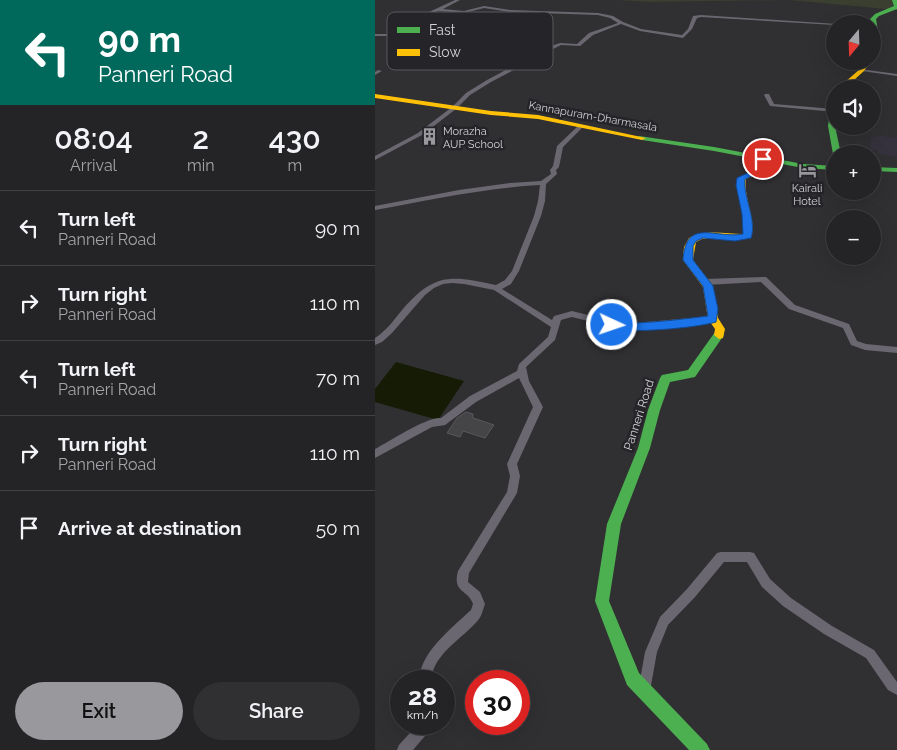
<!DOCTYPE html>
<html lang="en">
<head>
<meta charset="utf-8">
<style>
	:root { --surface:#242326; --page:#302f32; --text:#f1f3f6; --muted:#a3a4a7; --line:#414043; --accent:#99989c }
	body { margin:0; font-family:Raleway,sans-serif; background:var(--page); color:var(--text); height:100vh; display:flex; flex-direction:column; font-size:19px; white-space:nowrap }
	* { box-sizing:border-box; margin:0 }
	p { font-size:16px; color:var(--muted) }
	.icon { flex:none; width:28px; height:28px; fill:none; stroke:currentColor; stroke-width:2; stroke-linecap:round; stroke-linejoin:round }
	.map { position:relative; flex:1; overflow:hidden }
	.panel { display:flex; flex-direction:column; background:var(--surface); width:375px }
	.panel>* { flex:none }
	.banner { background:#00695c; color:#fff; overflow:hidden }
	.needle { width:32px; rotate:199deg }
	.tools { position:absolute; left:451px; top:15px; display:grid; gap:10px }
	.tools a { display:grid; place-items:center; width:55px; height:55px; border-radius:50%; background:var(--surface); box-shadow:0 5px 20px #0002,0 0 0 1px var(--line); font-size:25px }
	.speed { position:absolute; left:15px; top:670px; display:flex; gap:10px; font-size:25px; font-weight:700; text-align:center }
	.speed>* { display:grid; place-content:center; width:65px; height:65px; border-radius:50%; background:var(--surface); box-shadow:0 5px 20px #0002,0 0 0 1px var(--line); line-height:1 }
	.speed small { font-size:12px; font-weight:400 }
	.speed .limit { border:8px solid #d22; background:#fff; color:#111 }
	.pin { position:absolute; display:grid; place-items:center; width:42px; height:42px; color:#fff; margin:-21px; border:2px solid #fff; border-radius:50%; box-shadow:0 1px 5px #0007 }
	.me { position:absolute; width:55px; margin:-28px; rotate:93deg; stroke-linejoin:round; filter:drop-shadow(0 0 4px #0008) }
	.turn { display:flex; align-items:center; gap:18px; height:105px; padding:0 15px; font-size:22px }
	.turn .icon { width:65px; height:65px; stroke-width:2.5 }
	.turn b { display:block; font-size:35px; line-height:42px }
	.eta { display:flex; justify-content:space-evenly; align-items:center; height:85px; text-align:center }
	.eta b { font-size:30px; font-weight:600; line-height:35px }
	.primary-button { display:flex; gap:10px; margin-top:auto; padding:10px 15px }
	.primary-button a { flex:1; height:58px; border-radius:30px; background:var(--accent); color:#111; font-size:20px; font-weight:600; line-height:58px; text-align:center }
	.primary-button a+a { background:var(--page); color:var(--text) }
	ul { padding:0; list-style:none }
	li { display:flex; align-items:center; gap:15px; height:75px; padding:0 15px; border-top:1px solid var(--line) }
	li div { flex:1 }
	li b { display:block; font-size:19px }
	li em { font-style:normal }
	main { display:flex; flex:1; min-height:0 }
	.map>svg:first-child { display:block }
</style>
</head>
<body>
<main>
<section class="panel">
<div class="banner">
<div class="turn"><svg class="icon" aria-label="left" viewBox="0 0 24 24"><path d="M17 20v-9H6M10 6l-5 5 5 5"/></svg><div><b>90 m</b>Panneri Road</div></div>
</div>
<div class="eta">
<div><b>08:04</b><p>Arrival</p></div>
<div><b>2</b><p>min</p></div>
<div><b>430</b><p>m</p></div>
</div>
<ul>
<li><svg class="icon" aria-label="left" viewBox="0 0 24 24"><path d="M17 20v-9H6M10 6l-5 5 5 5"/></svg><div><b>Turn left</b><p>Panneri Road</p></div><em>90 m</em></li>
<li><svg class="icon" aria-label="right" viewBox="0 0 24 24"><path d="M7 20v-9h11M14 6l5 5-5 5"/></svg><div><b>Turn right</b><p>Panneri Road</p></div><em>110 m</em></li>
<li><svg class="icon" aria-label="left" viewBox="0 0 24 24"><path d="M17 20v-9H6M10 6l-5 5 5 5"/></svg><div><b>Turn left</b><p>Panneri Road</p></div><em>70 m</em></li>
<li><svg class="icon" aria-label="right" viewBox="0 0 24 24"><path d="M7 20v-9h11M14 6l5 5-5 5"/></svg><div><b>Turn right</b><p>Panneri Road</p></div><em>110 m</em></li>
<li><svg class="icon" aria-label="arrive" viewBox="0 0 24 24"><path d="M6 21V4h12l-3 4 3 4H6"/></svg><div><b>Arrive at destination</b></div><em>50 m</em></li>
</ul>
<div class="primary-button"><a>Exit</a><a>Share</a></div>
</section>
<div class="map">
<svg width="522" height="750" viewBox="0 0 522 750">
	<rect width="100%" height="100%" fill="#302f32"/>
	<polygon fill="#36323d" points="507,136 522,138 522,157 504,154 503,151 495,150 496,137"/>
	<polygon fill="#3a3f30" points="242,0 522,0 522,10 414,0 274,2"/>
	<polygon fill="#151b05" points="21,362 89,381 63,420 0,402 0,389"/>
	<polygon fill="#454446" stroke="#58575a" points="91,412 98,414 98,418 119,425 110,438 88,431 85,437 72,433 82,418"/>
	<g fill="none" stroke-linecap="round" stroke-linejoin="round">
		<g fill="#6a6771" fill-rule="evenodd">
			<polygon points="80,0 85,0 68,9 89,11 109,6 135,10 223,13 238,16 248,22 266,29 307,35 313,29 318,16 326,15 462,24 460,24 460,25 326,17 322,18 317,29 308,38 265,31 246,24 218,35 205,46 186,45 180,48 116,82 95,95 81,109 47,135 0,160 0,156 43,133 77,107 91,93 112,80 176,46 185,43 202,44 214,33 243,23 235,18 223,15 135,12 109,8 89,13 63,11 56,14 30,33 20,36 0,36 0,34 19,34 26,31 54,12"/>
			<polygon points="485,69 522,74 522,76 487,71 485,71"/>
			<polygon points="3,70 7,71 0,75 0,72"/>
			<polygon points="390,94 394,94 399,104 459,109 460,112 395,106 389,95"/>
			<path d="M203 126 208 127 188 147 184 167 181 170 182 174 171 184 170 201 166 216 144 271 136 284 127 289 177 320 179 316 197 311 249 324 338 316 342 319 338 322 249 330 197 317 186 320 180 340 151 367 154 381 168 407 142 464 145 476 142 493 94 573 93 582 105 592 110 604C108 609 107 615 104 619 88 639 58 653 56 681H44C45 652 76 629 96 610L98 604C93 589 77 593 83 571L132 492 135 476 132 464 158 407 144 378 101 402 70 425 57 427 0 458V449C13 442 53 416 66 418L95 396 142 371 144 364 173 337 176 327 119 290 89 284 77 283 68 284 59 288 50 295 17 333 7 342 0 345V338C11 331 19 320 27 310 59 273 75 275 121 285L130 280 137 271 159 216 163 201 165 185C109 188 55 200 0 210V206L84 190 135 183 166 181 176 174 175 170 178 166 182 146Z"/>
			<polygon points="388,277 391,277 420,305 474,324 482,341 491,344 522,347 522,353 490,350 476,345 468,328 414,309 386,282 330,285 326,282 330,279"/>
			<polygon points="346,552 375,552 379,553 395,579 416,598 457,626 499,650 522,682 522,695 513,690 491,658 449,634 408,606 387,587 372,562 349,562 320,597 293,625 282,652 275,691 273,695 269,697 265,695 263,691 270,652 285,617 312,589 342,553"/>
			<polygon points="43,724 58,724 56,729 38,750 22,750 24,745"/>
		</g>
		<g fill="#4caf50" fill-rule="evenodd">
			<polygon points="517,0 522,0 522,9 504,16 501,19 505,42 501,53 498,55 499,42 498,24 495,19 500,14 519,6"/>
			<polygon points="460,96 460,126 466,154 460,154 460,156 458,154 453,126 457,98"/>
			<polygon points="264,136 339,147 428,164 460,166 460,170 428,168 339,151 267,140 263,138"/>
			<polygon points="498,167 522,168 522,172 498,171"/>
			<polygon points="344,331 349,335 320,377 295,382 285,410 275,448 246,524 234,601 264,673 332,744 335,750 314,750 252,685 220,601 232,524 263,448 273,410 285,378 287,375 313,370 340,332"/>
		</g>
		<g fill="#ffc107" fill-rule="evenodd">
			<polygon points="490,61 496,61 489,71 469,89 462,89 485,69"/>
			<polygon points="0,94 116,111 163,115 271,138 267,140 163,119 116,115 0,98"/>
			<path d="M385 157 392 159 387 172 371 179C368 198 382 219 376 238L327 239 321 242 318 260 338 286 343 318 350 329 348 338 344 339 339 335 340 329 333 319 328 287 308 260 309 247 314 238C330 229 351 234 368 234V214L362 185 363 178 380 171Z"/>
		</g>
	</g>
	<path fill="#1a73e8" stroke="#114b97" d="M385 157 392 159 387 172 370 179C368 198 382 219 376 238L360 241 328 238 321 241 318 246V260L338 286 343 309 341 322C321 328 253 334 233 328L231 325 233 323C241 320 252 323 261 323 285 322 309 319 333 316L328 286 308 260C311 217 340 239 368 234L367 214 361 185 362 178 379 170Z"/>
	<defs>
		<symbol id="building-bare" viewBox="-9 -9 18 18"><path d="M-4-6H4V6H1V3H-1V6H-4ZM-2.5-4.3h1.7v1.8h-1.7ZM.8-4.3h1.7v1.8H.8ZM-2.5-1h1.7V.8h-1.7ZM.8-1h1.7V.8H.8Z" fill="#99989c" stroke="#252429" stroke-width="2.5" paint-order="stroke"/></symbol>
		<symbol id="hotel-bare" viewBox="-9 -9 18 18"><path d="M-6-4.5h1.5V1H6V5H4.5V3h-9V5H-6ZM-4 0a1.8 1.8 0 1 1 3.6 0ZM.5 0V-2.5h3Q6-2.5 6 0Z" fill="#99989c" stroke="#252429" stroke-width="2.5" paint-order="stroke"/></symbol>
	</defs>
	<g fill-rule="evenodd">
		<use href="#building-bare" x="42" y="124" width="25" height="25"/>
		<use href="#hotel-bare" x="420" y="158" width="25" height="25"/>
	</g>
	<g text-anchor="middle" stroke-width="5" stroke-linejoin="round" paint-order="stroke">
		<g font-size="11" fill="#d2d1d5" stroke="#252429">
			<text transform="translate(218 116) rotate(10)" y="4">Kannapuram-Dharmasala</text>
		</g>
		<g font-size="11" fill="#d2d1d5" stroke="#252429" text-anchor="start">
			<text x="68" y="135">Morazha<tspan x="68" dy="13">AUP School</tspan></text>
			<text x="432" y="192" text-anchor="middle">Kairali<tspan x="432" dy="13">Hotel</tspan></text>
		</g>
		<g font-size="12" fill="#d2d1d5" stroke="#252429">
			<text transform="translate(264 415) rotate(-72)" y="4">Panneri Road</text>
		</g>
	</g>
	<rect x="12" y="12" width="166" height="58" rx="8" fill="#252429" stroke="#59585d" stroke-width="1"/>
	<rect x="22" y="27" width="23" height="6" fill="#4caf50"/>
	<rect x="22" y="49" width="23" height="7" fill="#ffc107"/>
	<g font-size="14" fill="#d2d1d5">
		<text x="54" y="35">Fast</text>
		<text x="54" y="57">Slow</text>
	</g>
</svg>
<div class="tools">
<a><svg class="needle" viewBox="-14 -14 28 28"><path d="M0-13l5 13h-10z" fill="#e53935"/><path d="M0 13l5-13h-10z" fill="#a3a4a7"/></svg></a>
<a><svg class="icon" aria-label="sound" viewBox="0 0 24 24"><path d="M4 9h4l5-4v14l-5-4H4zM17 9q2 3 0 6"/></svg></a>
<a>+</a>
<a>−</a>
</div>
<div class="speed"><div>28<small>km/h</small></div><div class="limit">30</div></div>
<div class="pin" style="left:388px;top:159px;background:#d93025"><svg class="icon" aria-label="arrive" viewBox="0 0 24 24"><path d="M6 21V4h12l-3 4 3 4H6"/></svg></div>
<svg class="me" style="left:237px;top:325px" viewBox="-20 -20 40 40"><circle r="17" fill="#1a73e8" stroke="#fff" stroke-width="3"/><path d="M0-11L8 9 0 5-8 9z" fill="#fff"/></svg>
</div>
</main>
</body>
</html>
